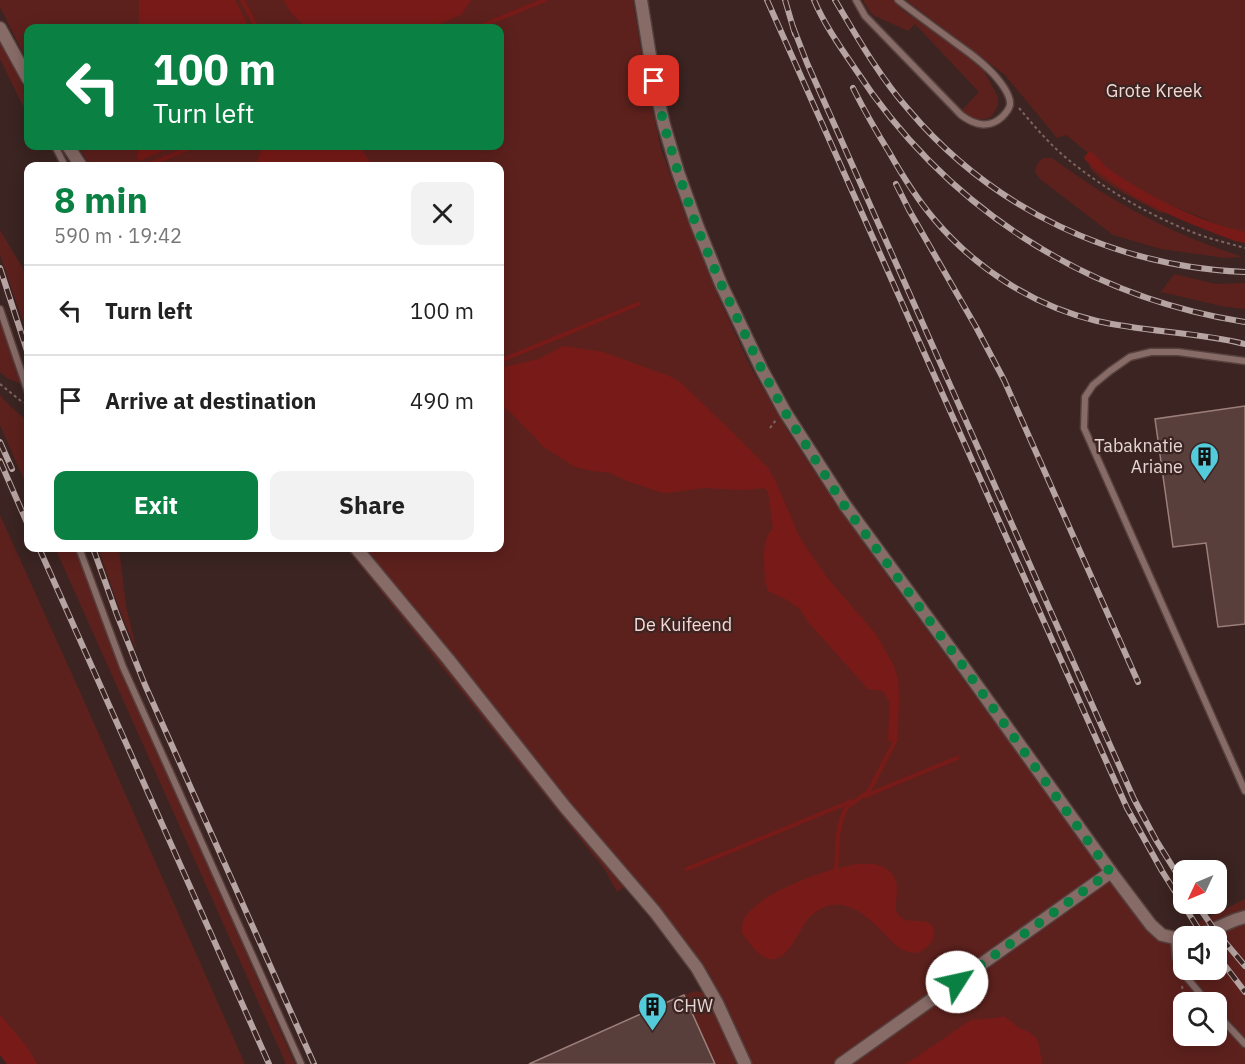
<!DOCTYPE html>
<html lang="en">
<head>
<meta charset="utf-8">
<style>
	:root { --surface:#fff; --page:#f2f2f2; --text:#222; --muted:#767676; --line:#e0e0e0; --accent:#0b8043 }
	body { margin:0; font-family:"IBM Plex Sans",sans-serif; background:var(--page); color:var(--text); height:100vh; display:flex; flex-direction:column; font-size:22px; white-space:nowrap }
	* { box-sizing:border-box; margin:0 }
	p { font-size:20px; color:var(--muted) }
	.icon { flex:none; width:33px; height:33px; fill:none; stroke:currentColor; stroke-width:2; stroke-linecap:round; stroke-linejoin:round }
	.map { position:relative; flex:1; overflow:hidden }
	.panel { position:absolute; left:24px; top:162px; width:480px; height:390px; display:flex; flex-direction:column; background:var(--surface); border-radius:12px; box-shadow:0 3px 15px #0003 }
	.panel>* { flex:none }
	.top-card { position:absolute; left:24px; top:24px; width:480px; height:126px; border-radius:12px; box-shadow:0 3px 15px #0003; background:#0b8043; color:#fff; overflow:hidden }
	.needle { width:39px; rotate:226deg }
	.fabs { position:absolute; left:1173px; top:860px; display:grid; gap:12px }
	.fabs a { display:grid; place-items:center; width:54px; height:54px; border-radius:12px; background:var(--surface); box-shadow:0 3px 15px #0003; font-size:30px }
	.pin { position:absolute; display:grid; place-items:center; width:51px; height:51px; color:#fff; margin:-26px; border-radius:12px; box-shadow:0 3px 9px #0006 }
	.me { position:absolute; width:66px; margin:-33px; rotate:55deg; stroke-linejoin:round; filter:drop-shadow(0 0 4px #0008) }
	.turn { display:flex; align-items:center; gap:21px; height:126px; padding:0 30px; font-size:27px }
	.turn .icon { width:78px; height:78px; stroke-width:2.5 }
	.turn b { display:block; font-size:42px; line-height:51px }
	.round { display:grid; place-items:center; flex:none; width:63px; height:63px; border-radius:12px; background:var(--page) }
	.head { display:flex; align-items:center; justify-content:space-between; height:102px; padding:0 30px }
	h1 { font-size:36px; font-weight:700; line-height:45px; color:var(--accent) }
	.button { display:flex; gap:12px; margin-top:auto; padding:12px 30px }
	.button a { flex:1; height:69px; border-radius:12px; background:var(--accent); color:#fff; font-size:24px; font-weight:700; line-height:69px; text-align:center }
	.button a+a { background:var(--page); color:var(--text) }
	ul { padding:0; list-style:none }
	li { display:flex; align-items:center; gap:18px; height:90px; padding:0 30px; border-top:2px solid var(--line) }
	li div { flex:1 }
	li b { display:block; font-size:22px }
	li em { font-style:normal }
	.map>svg:first-child { display:block }
</style>
</head>
<body>
<div class="map">
<svg width="1245" height="1064" viewBox="0 0 1245 1064">
	<rect width="100%" height="100%" fill="#3b2421"/>
	<g fill="#5d211d" fill-rule="evenodd">
		<path d="M0 0H633L644 71 661 149 682 207 717 294 750 366 787 430 835 503 880 566 1088 850 1162 940 1245 899V1064H752L709 973 552 782 364 548H500V166H90L78 146H500V28H28V63L0 7ZM1184 936H1216V969H1184ZM1184 1002H1216V1035H1184Z"/>
		<polygon points="863,0 893,0 901,9 962,52 984,71 998,97 998,105 992,116 986,119 972,119 962,110 979,92 915,24 908,31 875,16 870,12"/>
		<path d="M906 0H1245V235L1168 204 1163 213 1159 212C1143 203 1096 181 1089 166L1093 157 1066 135 1057 138 1005 75Z"/>
		<polygon points="0,36 28,88 28,116 0,59"/>
		<path d="M1043 158H1052C1073 173 1094 188 1117 201 1157 225 1199 243 1243 257L1225 258 1161 249 1113 235 1040 179 1035 172 1037 164Z"/>
		<polygon points="0,230 28,277 28,336 0,255"/>
		<polygon points="1174,274 1216,284 1245,283 1245,309 1221,306 1161,292"/>
		<polygon points="0,322 21,384 7,378 0,372"/>
		<polygon points="0,395 7,403 28,422 28,489 0,425"/>
		<polygon points="0,515 85,703 245,1064 20,1064 0,1031"/>
		<polygon points="55,548 75,548 113,651 295,1064 286,1064"/>
		<polygon points="98,548 119,548 126,606 137,651 122,616"/>
		<polygon points="346,548 351,548 626,886 617,892 605,870"/>
		<polygon points="695,991 702,992 709,997 740,1064 715,1064 684,995"/>
	</g>
	<g fill="#781b18">
		<polygon points="139,0 235,0 249,28 139,28"/>
		<polygon points="284,0 471,0 461,15 430,28 314,28 304,26 290,11"/>
		<polygon points="138,146 175,146 138,161"/>
		<polygon points="262,146 359,146 373,166 256,166"/>
		<path d="M1090 151C1098 156 1102 165 1110 170 1140 191 1179 211 1214 223 1224 227 1235 229 1245 232V243L1235 241C1182 221 1127 200 1085 160L1084 157Z"/>
		<path d="M563 346 603 352 669 376 680 382 724 424 768 468 775 480 799 536 812 556 829 580 875 633 894 666 898 680 899 699 897 742 888 741 890 703 883 691 868 689 808 622 800 609 787 600 768 591C764 577 760 538 773 529L768 491 764 488 743 490 704 488 667 493 660 492 624 480 611 473 592 471 575 467 542 446 535 437 512 414 500 403V368L539 359Z"/>
		<path d="M870 864C884 864 898 874 897 890 897 898 894 906 897 913 904 929 934 912 934 933 934 944 925 949 917 953 912 953 907 952 903 950 895 946 889 938 883 932 870 919 851 901 831 905 822 907 814 912 808 919 798 931 785 969 764 957 755 952 748 941 742 933 742 929 742 923 744 919 759 893 823 870 852 865 858 863 864 864 870 864Z"/>
		<polygon points="0,1015 27,1047 37,1064 7,1064 0,1055"/>
		<polygon points="1004,1016 1019,1028 1029,1032 1037,1039 1039,1046 1042,1064 906,1064 971,1020 997,1018"/>
	</g>
	<g fill="none" stroke-linecap="round" stroke-linejoin="round">
		<g stroke="#781b18" stroke-width="4">
			<polyline points="242,0 257,28"/>
			<polyline points="476,28 545,0"/>
			<polyline points="148,165 195,146"/>
			<polyline points="500,361 638,304"/>
			<polyline points="865,796 957,758"/>
			<polyline points="687,869 852,801"/>
			<polyline points="836,869 838,835 841,820 846,808 869,791 896,739"/>
		</g>
	</g>
	<g fill="#593f3c" stroke="#9c7f7b" stroke-width="1.5">
		<polygon points="1245,406 1245,624 1218,627 1206,543 1173,547 1155,419"/>
		<polygon points="684,995 715,1064 529,1064 672,1000"/>
	</g>
	<g fill="none" stroke-linecap="round" stroke-linejoin="round">
		<defs>
			<g id="lane">
				<path d="M856 0 865 16 961 115C974 125 989 129 1002 117 1005 114 1009 109 1010 105 1011 95 1002 84 996 77 985 64 971 54 957 44 937 29 917 15 898 0"/>
				<polyline points="55,146 65,166"/>
				<polyline points="0,309 28,392"/>
				<polyline points="1245,361 1178,352 1151,352 1130,357 1110,371 1093,385 1085,397 1084,428 1245,791"/>
				<polyline points="79,548 123,667 301,1064"/>
				<polyline points="1174,938 1176,958 1188,979 1207,1002"/>
				<polyline points="1216,1013 1245,1044"/>
			</g>
			<g id="street">
				<polyline points="641,0 654,81 664,125 678,172 697,225 721,284 762,370 785,412 845,505 963,666 1111,872 1151,925 1162,935 1184,940"/>
				<polyline points="0,28 28,79"/>
				<polyline points="68,146 81,166"/>
				<polyline points="356,548 448,659 565,807 655,912 697,968 717,1003 745,1064"/>
				<polyline points="1198,936 1235,920 1245,917"/>
				<polyline points="841,1064 1111,872"/>
			</g>
		</defs>
		<use href="#lane" stroke="#55403e" stroke-width="9"/>
		<use href="#street" stroke="#55403e" stroke-width="15"/>
		<g stroke="#7b6664" stroke-width="2" stroke-dasharray="3 3" stroke-linecap="butt">
			<path d="M1019 108C1035 127 1051 146 1070 161 1106 190 1149 215 1192 232 1209 239 1228 243 1245 248"/>
			<polyline points="0,384 21,401 28,404"/>
			<polyline points="770,428 776,420"/>
			<polyline points="1182,986 1183,992 1188,1002"/>
		</g>
		<use href="#lane" stroke="#876b67" stroke-width="6"/>
		<use href="#street" stroke="#876b67" stroke-width="12"/>
		<defs>
			<g id="rail">
				<polyline points="767,0 1127,808 1162,871 1203,936"/>
				<polyline points="785,0 795,34"/>
				<path d="M814 0C824 24 841 48 856 70 945 206 1084 297 1245 322"/>
				<path d="M835 0C857 37 879 76 908 109 992 209 1115 267 1245 272"/>
				<polyline points="793,27 807,63 1134,799 1156,840 1184,885"/>
				<path d="M853 88C864 110 876 131 889 152 902 175 917 199 934 219 976 269 1034 306 1097 321 1146 332 1196 332 1245 344"/>
				<polyline points="896,184 909,210 976,327 1004,380 1138,682"/>
				<polyline points="0,268 28,354"/>
				<polyline points="0,442 12,469"/>
				<polyline points="0,461 28,525"/>
				<polyline points="39,548 269,1064"/>
				<polyline points="93,548 117,615 145,685 314,1064"/>
				<polyline points="1196,903 1214,929 1245,966"/>
				<polyline points="1216,954 1245,992"/>
			</g>
		</defs>
		<use href="#rail" stroke="#b6a4a2" stroke-width="6"/>
		<use href="#rail" stroke="#3b2421" stroke-width="4" stroke-dasharray="11" stroke-linecap="butt"/>
	</g>
	<g fill="none" stroke-linecap="round" stroke-linejoin="round">
		<polyline stroke="#0b8043" stroke-width="10" stroke-dasharray="0 18" points="654,81 664,125 678,172 696,225 721,284 762,370 785,412 844,505 963,666 1110,872 957,982"/>
	</g>
	<defs>
		<symbol id="building-pin" viewBox="-11 -11 22 30"><path d="M0 17L-7.5 6A9.5 9.5 0 1 1 7.5 6Z" fill="#53cbda" stroke="#3b2421"/><path d="M-4-6H4V6H1V3H-1V6H-4ZM-2.5-4.3h1.7v1.8h-1.7ZM.8-4.3h1.7v1.8H.8ZM-2.5-1h1.7V.8h-1.7ZM.8-1h1.7V.8H.8Z" fill="#111"/></symbol>
	</defs>
	<g fill-rule="evenodd">
		<use href="#building-pin" x="1188" y="440" width="33" height="45"/>
		<use href="#building-pin" x="636" y="990" width="33" height="45"/>
	</g>
	<g text-anchor="middle" stroke-width="4.5" stroke-linejoin="round" paint-order="stroke">
		<g font-size="18" fill="#f5d9d5" stroke="#3b2421">
			<text x="1154" y="97">Grote Kreek</text>
			<text x="683" y="631">De Kuifeend</text>
		</g>
		<g font-size="18" fill="#e5d5d3" stroke="#3b2421" text-anchor="end">
			<text x="1183" y="452">Tabaknatie<tspan x="1183" dy="21">Ariane</tspan></text>
			<text x="673" y="1012" text-anchor="start">CHW</text>
		</g>
	</g>
</svg>
<div class="fabs">
<a><svg class="needle" viewBox="-14 -14 28 28"><path d="M0-13l5 13h-10z" fill="#e53935"/><path d="M0 13l5-13h-10z" fill="#767676"/></svg></a>
<a><svg class="icon" aria-label="sound" viewBox="0 0 24 24"><path d="M4 9h4l5-4v14l-5-4H4zM17 9q2 3 0 6"/></svg></a>
<a><svg class="icon" aria-label="search" viewBox="0 0 24 24"><circle cx="10" cy="10" r="6"/><path d="M15 15l6 6"/></svg></a>
</div>
<div class="pin" style="left:654px;top:81px;background:#d93025"><svg class="icon" aria-label="arrive" viewBox="0 0 24 24"><path d="M6 21V4h12l-3 4 3 4H6"/></svg></div>
<svg class="me" style="left:957px;top:982px" viewBox="-20 -20 40 40"><circle r="19" fill="#fff"/><path d="M0-13L10 11 0 6-10 11z" fill="#0b8043"/></svg>
<div class="top-card">
<div class="turn"><svg class="icon" aria-label="left" viewBox="0 0 24 24"><path d="M17 20v-9H6M10 6l-5 5 5 5"/></svg><div><b>100 m</b>Turn left</div></div>
</div>
<section class="panel">
<div class="head"><div><h1>8 min</h1><p>590 m · 19:42</p></div><a class="round"><svg class="icon" aria-label="close" viewBox="0 0 24 24"><path d="M6 6l12 12M18 6L6 18"/></svg></a></div>
<ul>
<li><svg class="icon" aria-label="left" viewBox="0 0 24 24"><path d="M17 20v-9H6M10 6l-5 5 5 5"/></svg><div><b>Turn left</b></div><em>100 m</em></li>
<li><svg class="icon" aria-label="arrive" viewBox="0 0 24 24"><path d="M6 21V4h12l-3 4 3 4H6"/></svg><div><b>Arrive at destination</b></div><em>490 m</em></li>
</ul>
<div class="button"><a>Exit</a><a>Share</a></div>
</section>
</div>
</body>
</html>
